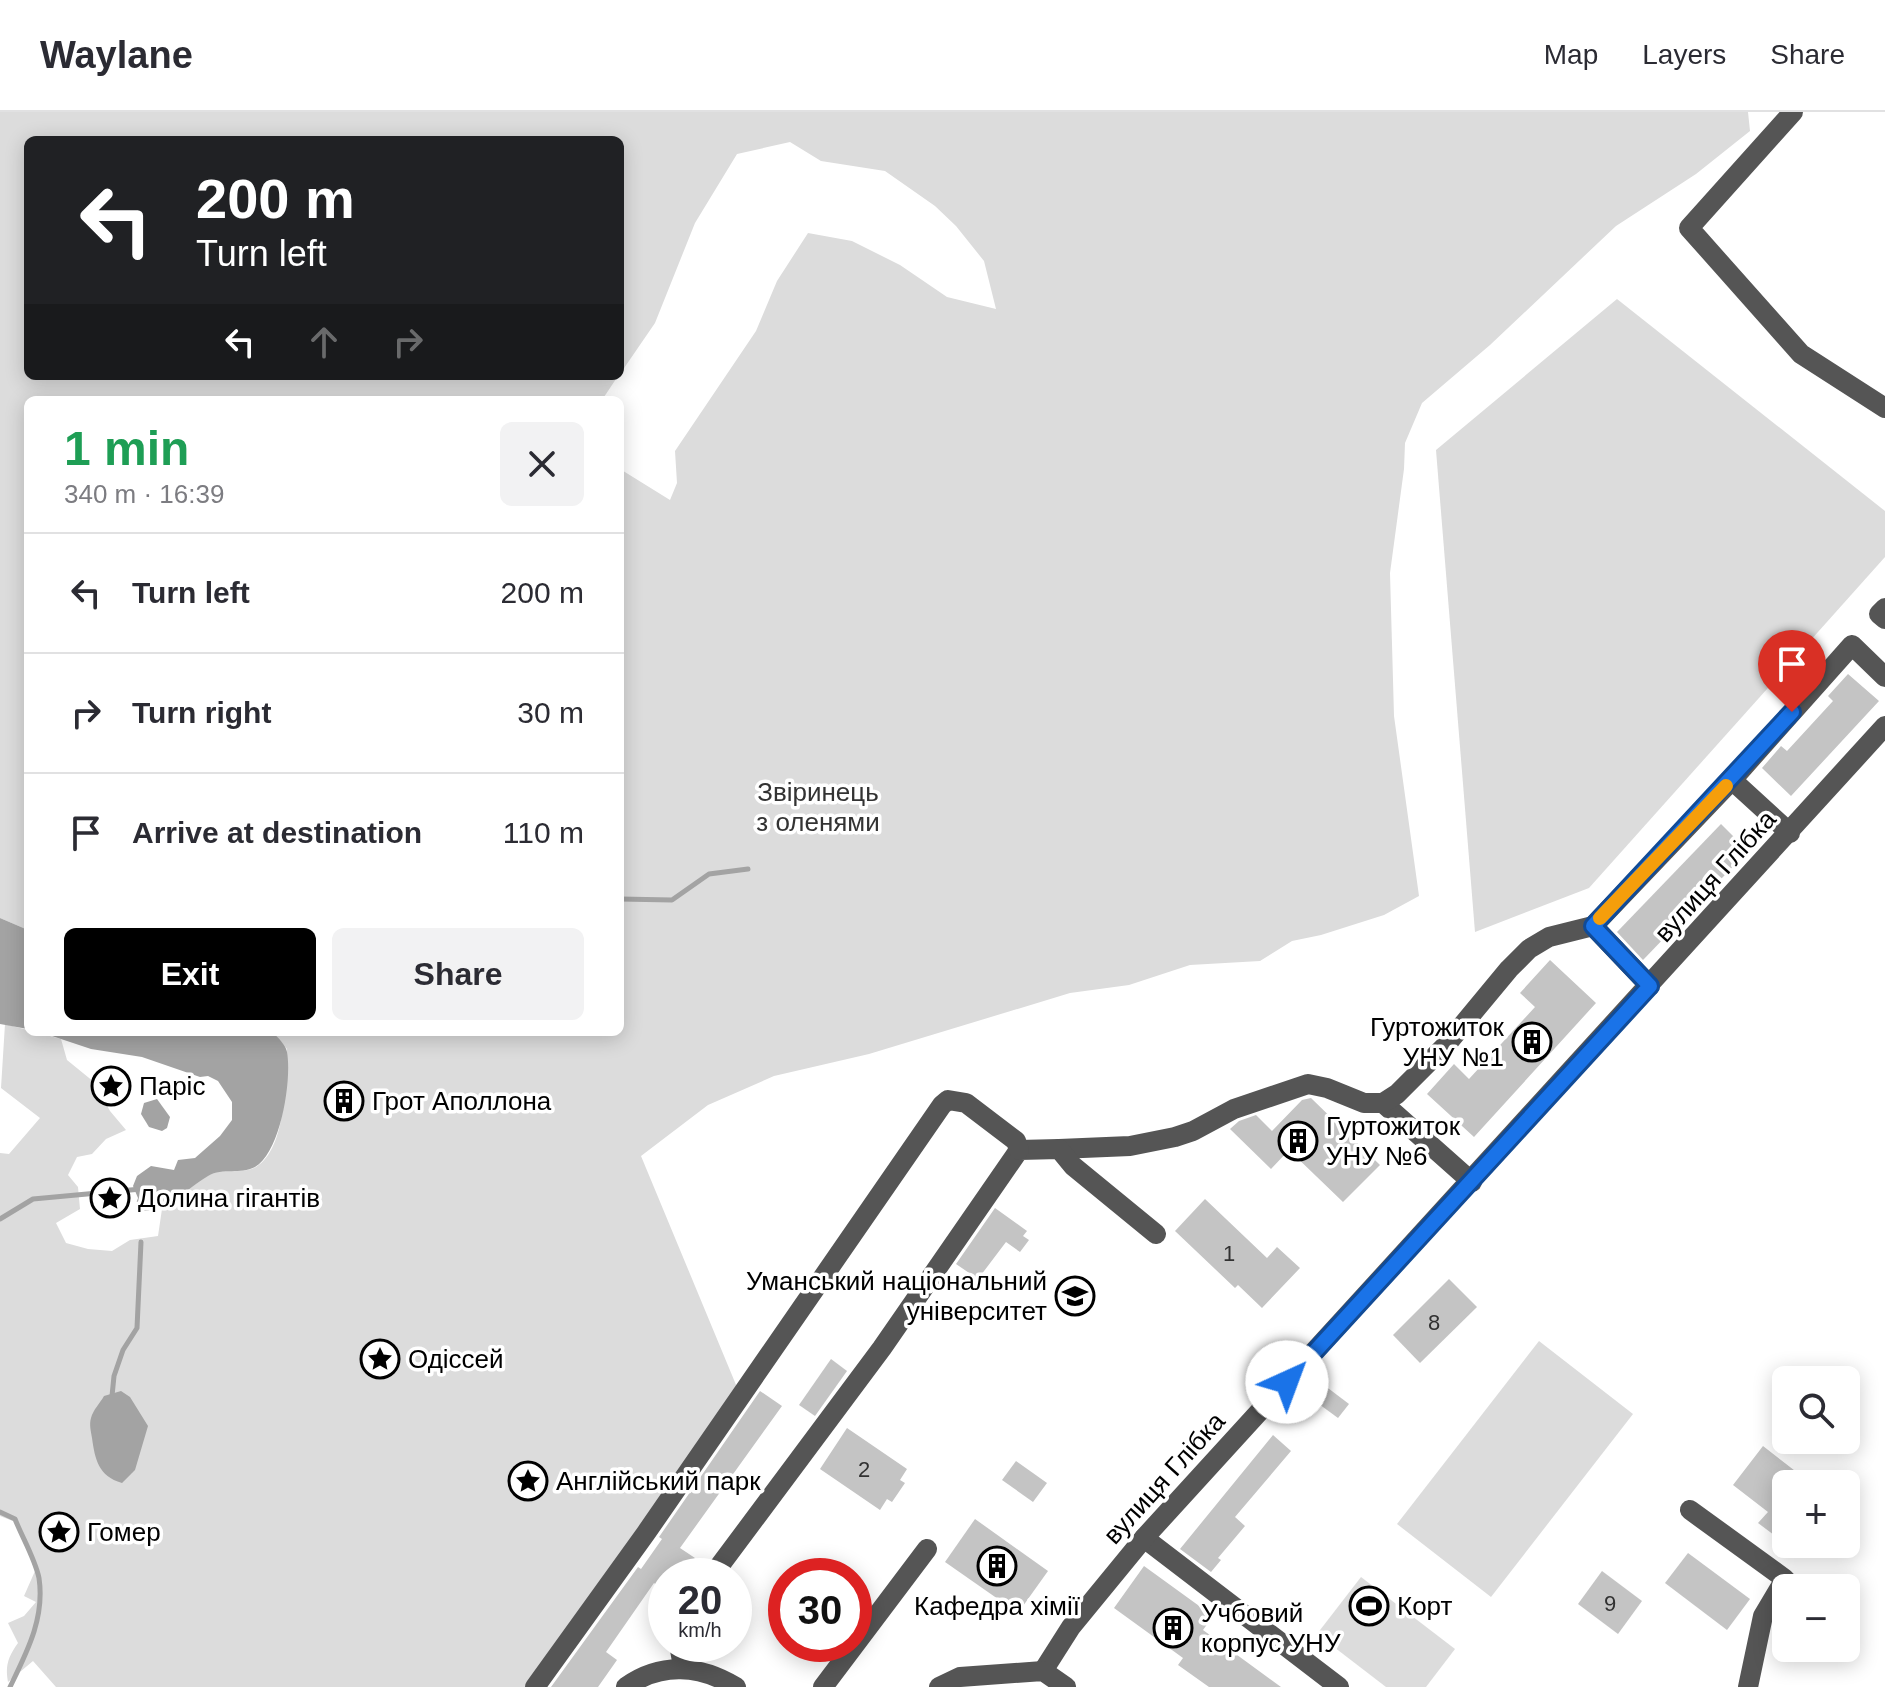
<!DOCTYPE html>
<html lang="en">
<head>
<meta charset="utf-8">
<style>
	:root { --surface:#fff; --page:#f2f2f3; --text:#2b2b33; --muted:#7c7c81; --line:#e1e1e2; --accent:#000 }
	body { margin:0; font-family:Helvetica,sans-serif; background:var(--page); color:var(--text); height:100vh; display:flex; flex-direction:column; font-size:30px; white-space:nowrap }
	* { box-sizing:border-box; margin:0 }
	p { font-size:26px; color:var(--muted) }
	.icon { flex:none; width:44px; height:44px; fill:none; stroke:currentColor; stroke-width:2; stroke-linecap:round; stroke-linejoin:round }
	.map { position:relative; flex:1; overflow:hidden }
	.sheet { position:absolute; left:24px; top:284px; width:600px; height:640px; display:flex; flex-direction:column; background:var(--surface); border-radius:12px; box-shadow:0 4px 20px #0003 }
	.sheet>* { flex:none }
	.hud { position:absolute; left:24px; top:24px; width:600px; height:244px; border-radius:12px; box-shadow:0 4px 20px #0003; background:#202124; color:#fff; overflow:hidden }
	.buttons { position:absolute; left:1772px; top:1254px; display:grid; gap:16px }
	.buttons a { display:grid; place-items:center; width:88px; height:88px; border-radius:12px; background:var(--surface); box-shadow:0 4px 20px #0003; font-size:40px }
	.speed { position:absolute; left:648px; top:1446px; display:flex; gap:16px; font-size:40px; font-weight:700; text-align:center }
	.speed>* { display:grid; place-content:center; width:104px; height:104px; border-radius:50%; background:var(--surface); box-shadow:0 4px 20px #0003; line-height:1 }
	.speed small { font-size:20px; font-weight:400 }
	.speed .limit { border:12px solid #d22; background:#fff; color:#111 }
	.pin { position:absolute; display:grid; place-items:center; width:68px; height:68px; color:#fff; margin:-82px -34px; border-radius:50% 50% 50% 0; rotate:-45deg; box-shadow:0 0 8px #0007 }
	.pin .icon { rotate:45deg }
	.me { position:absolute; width:88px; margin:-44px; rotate:43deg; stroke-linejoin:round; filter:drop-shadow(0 0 6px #0008) }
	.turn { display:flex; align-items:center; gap:28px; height:168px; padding:0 40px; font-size:36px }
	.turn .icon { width:104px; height:104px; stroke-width:2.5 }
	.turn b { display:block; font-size:56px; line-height:68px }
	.lanes { display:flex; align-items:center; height:76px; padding:0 40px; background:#0003; justify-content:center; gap:40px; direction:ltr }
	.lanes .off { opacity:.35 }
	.round { display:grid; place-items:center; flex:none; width:84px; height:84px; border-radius:12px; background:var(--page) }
	.headline { display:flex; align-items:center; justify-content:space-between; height:136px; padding:0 40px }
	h1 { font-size:48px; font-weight:700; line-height:60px; color:#1e9e55 }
	.primary-button { display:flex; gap:16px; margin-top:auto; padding:16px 40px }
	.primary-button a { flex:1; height:92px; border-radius:12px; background:var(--accent); color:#fff; font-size:32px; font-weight:700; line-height:92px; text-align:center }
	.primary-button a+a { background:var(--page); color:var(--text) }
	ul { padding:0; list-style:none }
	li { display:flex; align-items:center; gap:24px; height:120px; padding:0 40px; border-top:2px solid var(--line) }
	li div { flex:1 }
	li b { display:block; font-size:30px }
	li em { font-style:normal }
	header { display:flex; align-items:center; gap:48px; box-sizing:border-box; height:112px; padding:0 40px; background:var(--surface); border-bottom:2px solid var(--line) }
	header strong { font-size:38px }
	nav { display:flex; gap:44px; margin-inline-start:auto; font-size:28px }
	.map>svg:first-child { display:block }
</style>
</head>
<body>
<header>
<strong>Waylane</strong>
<nav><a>Map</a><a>Layers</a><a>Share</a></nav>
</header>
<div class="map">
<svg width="1885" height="1575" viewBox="0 0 1885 1575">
	<rect width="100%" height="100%" fill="#fff"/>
	<g fill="#dcdcdc">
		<path d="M0 0H1748L1750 19 1696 62 1616 114 1490 233 1422 291 1405 331 1404 357 1390 461 1394 604 1419 784 1384 803 1321 823 1292 829 1260 849 1190 853 1129 873 1070 881 869 942 774 964 708 993 641 1044 739 1280 532 1575H56L33 1549 8 1570C5 1554 8 1545 18 1531L8 1511 24 1504 36 1490 24 1484 35 1459 18 1411 0 1404V1041L9 1042 40 1006 1 976 5 912 61 927 67 948 94 970 110 999 126 1018 106 1027 92 1042 77 1045 68 1063 78 1075 80 1097 56 1111 66 1131 88 1137 112 1139 130 1128 158 1124 162 1097C179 1084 198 1065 219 1059 231 1056 244 1062 256 1055 287 1036 285 969 287 937L273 920H620V357L670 388 677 371 675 339 756 219 777 169 808 121 852 129 900 153 947 185 996 197 984 149 956 114 935 94 885 59 821 49 790 30 737 42 695 111 655 211 620 262V28H28V264H618L602 288H28V818L0 806Z"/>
		<polygon points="1617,187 1885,399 1885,445 1589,776 1475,820 1436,338"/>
		<polygon points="1539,1229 1633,1302 1491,1485 1397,1412"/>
		<polygon points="1361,1465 1455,1537 1426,1575 1386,1575 1317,1522"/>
	</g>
	<g fill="#a3a3a3">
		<polygon points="0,806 28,818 28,917 0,912"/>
		<path d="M40 920H273C278 926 286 933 287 940 292 967 281 1040 255 1055 240 1063 223 1055 208 1064 184 1078 173 1096 145 1099L136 1092 138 1086 133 1074 137 1064 151 1054 174 1058 178 1048 195 1046 220 1024 232 1008V990L218 969 208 964 200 965 142 945 91 937Z"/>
		<polygon points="157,987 170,1005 167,1016 162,1019 149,1015 141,1002 144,991"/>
		<path d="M121 1279 130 1285 148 1314 135 1358 122 1371C98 1364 95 1347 92 1326 91 1319 89 1313 91 1306 93 1298 100 1291 104 1284Z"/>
	</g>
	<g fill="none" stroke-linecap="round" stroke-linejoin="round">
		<g stroke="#a3a3a3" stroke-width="5">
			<polyline points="620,787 672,788 709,762 748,757"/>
			<polyline points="0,1107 33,1087 141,1077"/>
			<polyline points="112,1284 114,1264 123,1238 137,1216 141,1130"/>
			<path d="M0 1400 15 1407C22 1425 35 1447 39 1466 45 1506 27 1540 10 1575"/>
		</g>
	</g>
	<g fill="#c4c4c4">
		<polygon points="1848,562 1879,589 1791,684 1762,656 1781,634 1787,639 1833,589 1828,584"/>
		<polygon points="1721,712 1748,739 1643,848 1617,820"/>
		<polygon points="1550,848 1596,891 1474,1025 1427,982 1454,952 1469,967 1535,895 1520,881"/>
		<polygon points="1311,986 1380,1053 1343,1090 1289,1038 1271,1057 1230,1017 1239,1009 1256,1003 1272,1019 1302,988"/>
		<polygon points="1205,1087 1267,1146 1277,1135 1300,1156 1262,1196 1238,1173 1235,1176 1175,1119"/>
		<polygon points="995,1096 1027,1119 1023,1124 1029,1128 1020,1140 1006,1130 978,1167 956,1152"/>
		<polygon points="1449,1167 1477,1195 1420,1251 1393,1223"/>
		<polygon points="831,1247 847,1259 815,1304 799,1293"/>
		<polygon points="1320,1270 1349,1292 1338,1306 1308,1284"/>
		<polygon points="760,1279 782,1294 680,1436 695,1446 682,1464 666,1464 666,1480 654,1471 606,1540 617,1548 598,1575 551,1575 638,1455 641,1457 662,1427 659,1425"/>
		<polygon points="847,1316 907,1357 900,1368 905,1371 892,1390 887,1387 880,1398 820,1357"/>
		<polygon points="1273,1323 1291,1339 1235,1405 1245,1414 1218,1446 1221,1448 1211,1460 1180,1437"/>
		<polygon points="1763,1334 1812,1372 1786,1372 1786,1432 1758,1411 1768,1400 1733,1373"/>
		<polygon points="1016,1349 1047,1371 1033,1390 1002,1368"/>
		<polygon points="975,1407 1048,1459 1018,1501 945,1450"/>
		<polygon points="1688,1441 1750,1487 1727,1518 1665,1471"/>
		<polygon points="1144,1454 1213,1504 1203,1518 1281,1575 1209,1575 1178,1553 1183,1546 1114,1496"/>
		<polygon points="1602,1459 1642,1489 1618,1522 1578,1492"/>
	</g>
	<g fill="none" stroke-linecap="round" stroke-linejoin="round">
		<g stroke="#555" stroke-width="20">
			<polyline points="1793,0 1689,116 1801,242 1885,296"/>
			<polyline points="1885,496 1879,502 1885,507"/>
			<polyline points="1732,668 1852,533 1885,565"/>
			<polyline points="1650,874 1593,814 1732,668 1790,721"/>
			<polyline points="1383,991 1472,1070"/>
			<polyline points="1059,1037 1130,1034 1175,1025 1193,1019 1234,997 1308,972 1327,976 1364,991 1383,991 1397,982 1446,933 1509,857 1529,837 1549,825 1593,814"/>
			<polyline points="1690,1398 1785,1467 1763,1504 1748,1575"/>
			<polyline points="1144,1426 1339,1575"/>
			<polyline points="712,1464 882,1236 1019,1038 1059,1037 1073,1054 1156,1122"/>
			<polyline points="679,1532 683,1555"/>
			<polyline points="1043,1559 1071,1515 1144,1426 1885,614"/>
			<polyline points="535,1575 646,1421 942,993 948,988 966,991 1016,1029 1019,1038"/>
			<path d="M626 1575C661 1550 700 1553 736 1575"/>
			<polyline points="823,1575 927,1437"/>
			<polyline points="939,1575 960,1565 1043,1559 1066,1575"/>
		</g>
	</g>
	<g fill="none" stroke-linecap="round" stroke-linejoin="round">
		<defs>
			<polyline id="route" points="1287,1270 1650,874 1593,814 1792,600"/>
		</defs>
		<use href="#route" stroke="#114b97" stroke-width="20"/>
		<use href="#route" stroke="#1a73e8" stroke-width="14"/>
		<polyline stroke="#f59e0b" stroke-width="14" points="1600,806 1726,674"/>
	</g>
	<defs>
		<symbol id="building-ring" viewBox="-11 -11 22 22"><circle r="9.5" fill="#fff" stroke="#000" stroke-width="1.5"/><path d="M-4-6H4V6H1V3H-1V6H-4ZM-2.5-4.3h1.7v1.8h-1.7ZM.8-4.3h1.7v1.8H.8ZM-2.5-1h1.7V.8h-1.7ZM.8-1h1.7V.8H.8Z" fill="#000"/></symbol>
		<symbol id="sight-ring" viewBox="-11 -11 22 22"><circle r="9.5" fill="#fff" stroke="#000" stroke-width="1.5"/><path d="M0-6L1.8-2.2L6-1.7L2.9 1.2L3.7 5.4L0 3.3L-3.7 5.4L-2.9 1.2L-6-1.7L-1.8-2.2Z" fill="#000"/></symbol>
		<symbol id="university-ring" viewBox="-11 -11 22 22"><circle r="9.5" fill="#fff" stroke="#000" stroke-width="1.5"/><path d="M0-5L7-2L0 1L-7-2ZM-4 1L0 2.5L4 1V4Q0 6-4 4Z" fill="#000"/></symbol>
		<symbol id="stadium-ring" viewBox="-11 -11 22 22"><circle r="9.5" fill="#fff" stroke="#000" stroke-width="1.5"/><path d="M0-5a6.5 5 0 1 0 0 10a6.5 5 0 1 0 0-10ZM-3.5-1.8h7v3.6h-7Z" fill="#000"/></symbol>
	</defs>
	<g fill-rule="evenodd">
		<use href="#building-ring" x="1510" y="908" width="44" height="44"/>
		<use href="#sight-ring" x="89" y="952" width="44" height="44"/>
		<use href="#building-ring" x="322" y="967" width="44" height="44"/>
		<use href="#building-ring" x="1276" y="1007" width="44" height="44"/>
		<use href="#sight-ring" x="88" y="1064" width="44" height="44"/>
		<use href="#university-ring" x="1053" y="1162" width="44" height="44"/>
		<use href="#sight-ring" x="358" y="1225" width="44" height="44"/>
		<use href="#sight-ring" x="506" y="1347" width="44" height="44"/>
		<use href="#sight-ring" x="37" y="1398" width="44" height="44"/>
		<use href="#building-ring" x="975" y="1432" width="44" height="44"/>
		<use href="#stadium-ring" x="1347" y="1472" width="44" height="44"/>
		<use href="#building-ring" x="1151" y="1494" width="44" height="44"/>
	</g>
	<g text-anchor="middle" stroke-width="7" stroke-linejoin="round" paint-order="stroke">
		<g font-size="22" fill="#313131">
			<text x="1229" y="1149">1</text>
			<text x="1434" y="1218">8</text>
			<text x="864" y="1365">2</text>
			<text x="1610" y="1499">9</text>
		</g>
		<g font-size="26" fill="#333" stroke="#fff">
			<text x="818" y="689">Звіринець<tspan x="818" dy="30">з оленями</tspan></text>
		</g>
		<g font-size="26" fill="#000" stroke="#fff">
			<text transform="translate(1715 764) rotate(-48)" y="9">вулиця Глібка</text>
			<text transform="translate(1164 1366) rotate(-48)" y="9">вулиця Глібка</text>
		</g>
		<g font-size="26" fill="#000" stroke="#fff" text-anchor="start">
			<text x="1504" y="924" text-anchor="end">Гуртожиток<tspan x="1504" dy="30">УНУ №1</tspan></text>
			<text x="139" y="983">Паріс</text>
			<text x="372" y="998">Грот Аполлона</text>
			<text x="1326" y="1023">Гуртожиток<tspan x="1326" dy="30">УНУ №6</tspan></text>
			<text x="138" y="1095">Долина гігантів</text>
			<text x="1047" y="1178" text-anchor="end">Уманський національний<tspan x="1047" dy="30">університет</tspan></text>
			<text x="408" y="1256">Одіссей</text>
			<text x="556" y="1378">Англійський парк</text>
			<text x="87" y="1429">Гомер</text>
			<text x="997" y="1503" text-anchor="middle">Кафедра хімії</text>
			<text x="1397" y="1503">Корт</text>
			<text x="1201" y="1510">Учбовий<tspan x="1201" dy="30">корпус УНУ</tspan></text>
		</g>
	</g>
</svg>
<div class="buttons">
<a><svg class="icon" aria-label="search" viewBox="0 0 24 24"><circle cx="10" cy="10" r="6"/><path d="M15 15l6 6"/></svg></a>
<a>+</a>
<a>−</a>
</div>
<div class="speed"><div>20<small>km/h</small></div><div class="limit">30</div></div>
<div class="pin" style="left:1792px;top:600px;background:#d93025"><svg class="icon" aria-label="arrive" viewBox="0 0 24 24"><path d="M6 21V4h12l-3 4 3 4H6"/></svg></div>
<svg class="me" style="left:1287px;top:1270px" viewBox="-20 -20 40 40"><circle r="19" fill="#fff"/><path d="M0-13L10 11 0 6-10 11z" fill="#1a73e8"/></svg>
<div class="hud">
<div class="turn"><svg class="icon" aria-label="left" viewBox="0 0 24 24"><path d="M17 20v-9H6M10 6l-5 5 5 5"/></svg><div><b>200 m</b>Turn left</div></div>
<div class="lanes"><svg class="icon" aria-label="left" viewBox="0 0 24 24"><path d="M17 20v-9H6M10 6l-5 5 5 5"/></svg><svg class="icon off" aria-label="ahead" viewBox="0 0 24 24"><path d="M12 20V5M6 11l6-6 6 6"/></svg><svg class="icon off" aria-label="right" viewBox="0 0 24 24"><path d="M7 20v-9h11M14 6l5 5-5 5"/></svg></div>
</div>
<section class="sheet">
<div class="headline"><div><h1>1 min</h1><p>340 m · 16:39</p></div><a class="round"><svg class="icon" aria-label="close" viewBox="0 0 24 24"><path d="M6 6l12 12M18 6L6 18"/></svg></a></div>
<ul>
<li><svg class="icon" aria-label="left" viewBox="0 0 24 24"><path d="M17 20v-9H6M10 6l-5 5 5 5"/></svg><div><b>Turn left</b></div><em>200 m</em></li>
<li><svg class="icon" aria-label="right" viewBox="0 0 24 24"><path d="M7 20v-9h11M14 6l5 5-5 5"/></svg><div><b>Turn right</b></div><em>30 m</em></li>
<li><svg class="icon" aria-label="arrive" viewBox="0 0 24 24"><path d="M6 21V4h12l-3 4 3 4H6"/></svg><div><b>Arrive at destination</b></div><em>110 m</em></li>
</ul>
<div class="primary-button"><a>Exit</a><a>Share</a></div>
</section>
</div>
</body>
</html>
